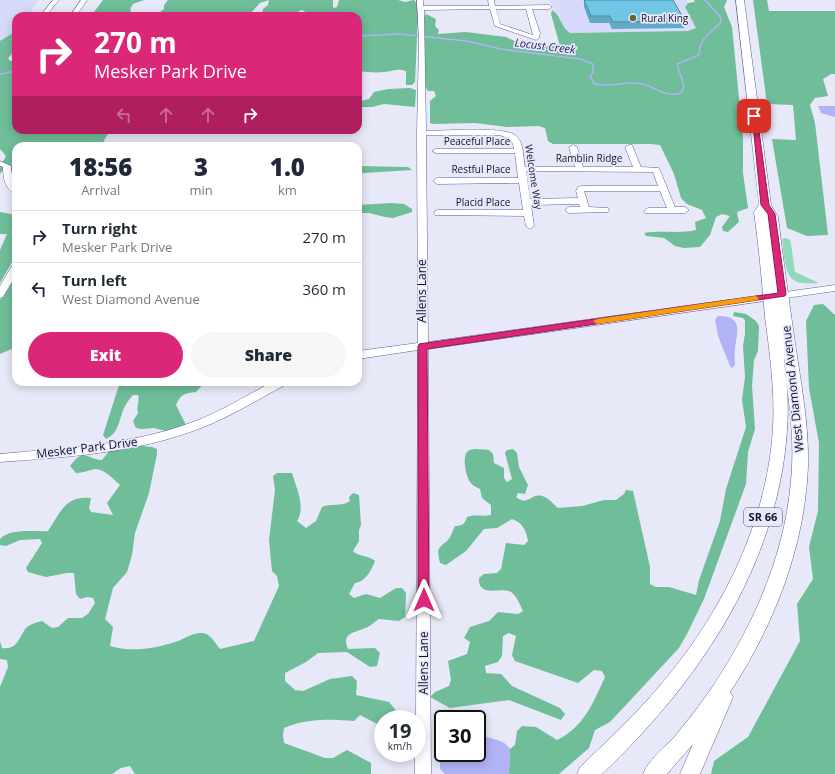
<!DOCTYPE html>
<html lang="en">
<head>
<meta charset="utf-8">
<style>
	:root { --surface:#fff; --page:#f6f6f7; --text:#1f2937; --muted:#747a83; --line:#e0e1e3; --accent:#db2777 }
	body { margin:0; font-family:"Open Sans",sans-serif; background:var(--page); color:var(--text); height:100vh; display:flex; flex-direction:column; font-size:15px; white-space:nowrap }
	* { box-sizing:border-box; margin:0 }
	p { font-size:13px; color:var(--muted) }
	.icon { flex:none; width:22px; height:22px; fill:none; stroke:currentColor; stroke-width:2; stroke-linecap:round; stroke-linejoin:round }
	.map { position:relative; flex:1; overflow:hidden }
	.panel { position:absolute; left:12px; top:142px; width:350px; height:244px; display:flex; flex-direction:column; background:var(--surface); border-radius:12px; box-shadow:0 2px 10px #0003 }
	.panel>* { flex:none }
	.banner { position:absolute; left:12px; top:12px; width:350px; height:122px; border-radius:12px; box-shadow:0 2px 10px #0003; background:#db2777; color:#fff; overflow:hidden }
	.speed { position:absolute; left:374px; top:710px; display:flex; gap:8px; font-size:20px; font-weight:700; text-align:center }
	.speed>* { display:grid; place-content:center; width:52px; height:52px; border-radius:50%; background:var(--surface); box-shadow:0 2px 10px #0003; line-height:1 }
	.speed small { font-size:10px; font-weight:400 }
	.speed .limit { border:2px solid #111; border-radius:6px; background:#fff; color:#111 }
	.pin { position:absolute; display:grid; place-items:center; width:34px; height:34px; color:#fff; margin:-17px; border-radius:8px; box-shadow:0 2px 6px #0006 }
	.me { position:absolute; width:44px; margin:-22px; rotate:0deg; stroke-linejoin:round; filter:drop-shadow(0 0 3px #0008) }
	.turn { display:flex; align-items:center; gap:14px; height:84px; padding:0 16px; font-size:18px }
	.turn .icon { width:52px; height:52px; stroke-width:2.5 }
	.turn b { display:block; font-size:28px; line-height:34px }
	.lanes { display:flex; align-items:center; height:38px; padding:0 16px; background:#0003; justify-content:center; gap:20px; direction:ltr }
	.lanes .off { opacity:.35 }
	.eta { display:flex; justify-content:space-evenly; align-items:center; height:68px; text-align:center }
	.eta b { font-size:24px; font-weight:800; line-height:28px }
	.action { display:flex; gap:8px; margin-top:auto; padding:8px 16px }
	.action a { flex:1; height:46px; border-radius:24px; background:var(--accent); color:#fff; font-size:16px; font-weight:800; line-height:46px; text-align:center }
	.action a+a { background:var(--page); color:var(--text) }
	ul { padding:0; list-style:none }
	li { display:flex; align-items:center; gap:12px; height:52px; padding:0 16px; border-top:1px solid var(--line) }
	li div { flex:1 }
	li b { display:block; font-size:15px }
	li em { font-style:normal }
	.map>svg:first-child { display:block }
</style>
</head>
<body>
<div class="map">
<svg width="835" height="774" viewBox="0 0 835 774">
	<rect width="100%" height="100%" fill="#e7e8f8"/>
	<g fill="#d8dafc">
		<polygon points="0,0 39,0 27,16 16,16 16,31 0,53"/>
		<polygon points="550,0 686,0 688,3 685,7 696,28 689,31 570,33 566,31 556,12 554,11"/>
	</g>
	<path fill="#90dab7" d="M786 238 790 240 791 244 795 272 819 283C811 283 803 284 797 282 783 277 784 251 782 239Z"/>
	<g fill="#6fbd99">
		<polygon points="103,0 144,0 133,4 130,9 131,10 130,16 91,16"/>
		<path d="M168 0H333V7L335 8 337 7 339 0H398L405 2 414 0 417 4 418 15 415 82 412 85H406V71C398 68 392 71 384 72 376 73 366 72 358 71V16H300L305 11 301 10 292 16H258L262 14 263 9 268 5 269 0 260 3 248 16H149L156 15 164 9V5Z"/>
		<path d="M694 0H727L724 7 732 27 743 139V173L748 208 737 212 739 222 728 232 723 231 722 227 730 216 722 214 716 217 710 235 700 247 684 248 675 246 664 238 646 236 644 233C661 230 680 234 696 230L695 222 706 218 702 210 687 204 681 198 674 174 660 145 650 144H553L548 141 545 128 538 126 507 127 475 123 433 124 430 123V101L436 96 434 91H428C418 79 424 33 424 17L426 14 436 19 435 26 439 30 438 34 466 32 506 37 523 45 536 43 538 45 534 47 535 49 545 46H560L551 14 552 10C561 15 561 28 570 33L688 31 696 28 685 7 688 3 695 2Z"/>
		<polygon points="753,0 767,0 769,11 835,11 835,74 831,74 823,79 828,96 815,98 810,105 815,123 828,235 807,236 787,228 772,139 796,140 793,105 767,104"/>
		<path d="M16 26V36L11 40 15 41C16 49 13 53 8 58L10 61 16 60V130H110L101 146H16V183L12 173 2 171 0 174V163L4 160 6 156 0 149V41L13 33Z"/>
		<polygon points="410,88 416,90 415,107 384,104 372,107 358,107 358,102 369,99 374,92 388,89"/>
		<polygon points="358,166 408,167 412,170 364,173 358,172"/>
		<polygon points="391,203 404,204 412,209 412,212 393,218 385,217 369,213 358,213 358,205"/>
		<polygon points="0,212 16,215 16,255 0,283 0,250 7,234 0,234"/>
		<polygon points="16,273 16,347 0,354 0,300"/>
		<polygon points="823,304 835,315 835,774 711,774 714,761 748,737 800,641 797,604 813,579 809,547 818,511 819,443 809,388 806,321 814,305"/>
		<path d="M734 312 746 314 756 321 759 326 758 351 754 360 752 386 755 429 748 452 746 484 704 599 688 632 679 648 610 722 595 730 589 748 559 774H509L510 749 515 745 517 731 522 726 536 727 557 740C584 727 593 703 605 677L602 671 594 670 578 683 515 661 512 655 516 636 509 633 503 636 502 656 498 662 485 666 486 673 501 674 512 686 560 708 565 714 561 720 509 700 450 708 430 697 435 692 449 686 451 680 448 661 467 654 470 642 464 638 470 627 489 621 498 612 518 614 523 611C520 605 517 596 511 592 501 586 478 599 479 578L484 574 497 573 501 569 506 543 524 545 528 541C526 530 523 523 512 519L497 528 484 529 466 551 446 565 440 563C437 549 437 549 447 541 451 537 453 530 455 526 462 526 465 524 467 517 475 514 483 517 491 515V505L482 498 480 489C477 487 473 486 471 483 466 479 462 457 467 452 471 447 483 450 489 450L493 454 494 463 504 468V478L507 482 512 479 505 453 507 450 513 449 517 453 519 467 528 485 525 494 518 493 516 497C528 507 531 493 542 496 548 497 553 504 558 508L582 506 604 500H616L624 494 626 490 633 491 650 567V584L656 587H669L696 595 699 580 720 521 726 489 746 427 742 400 745 377 743 346 745 334V321L743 318 733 316Z"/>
		<path d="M120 382H205L196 392C185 393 181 394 176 405L187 427 169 432 154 428 141 429 136 428 133 421 138 413C136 405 140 402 138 395H133C130 399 127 402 125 406 119 417 120 433 106 439L103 435Z"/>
		<path d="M116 443 152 447 157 449V454L149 493 135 533 132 555 127 572 113 588 105 619 113 627 110 646C132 653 157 648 178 641 185 638 195 632 202 633 210 633 215 643 220 649L254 641 279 586 277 576 272 571 269 540 275 490 273 476 277 473H292C296 487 306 507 297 521L306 528 316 521 322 507C331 503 342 507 350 501L349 497 353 493 359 495 361 525 359 530V541L353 551C359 557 368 555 375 561 371 571 366 581 355 583L349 594 354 598 366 594 380 598 396 588H402L406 593 405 617 399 621 379 619C374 622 370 627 365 628 354 633 341 633 348 649L375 648 380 653 377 666 370 667 347 652 318 653 306 662 285 673V681L295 690 303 691 330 679 352 676 357 681 356 695 389 702 403 719H383V727L360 715 354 721C331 719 307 718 284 728L283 735 284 743 325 758H333L347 750 371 763V774H135L130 766 121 768 112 774H0V687L8 667 7 660 0 659V641L2 648C19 650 18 637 27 627 31 624 38 622 42 621L52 628 58 627 68 618H82L88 614 95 603 93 598 87 597 80 599 76 594 74 573H67L46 577 28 572 26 568 42 543 40 539 20 540 6 546 0 545V539C11 528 33 532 48 531 61 512 65 495 91 498L89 508 91 512 113 515 107 503 120 485C113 479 105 469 95 469 89 470 83 473 76 473L70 466C85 446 85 459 102 460Z"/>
	</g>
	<g fill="#b1b3f5">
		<polygon points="818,106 835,106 835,117 821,113"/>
		<path d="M718 316C744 316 737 332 735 349 734 354 735 360 735 365L732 368 730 366 718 336 715 320Z"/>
		<path d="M477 735C487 738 505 739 510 749L509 774H445L440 769V745L443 742V753H477Z"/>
	</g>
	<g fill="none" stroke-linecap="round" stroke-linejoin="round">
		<g stroke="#b1b3f5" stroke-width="1.5">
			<path d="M358 36 400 34 467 41 501 49 580 59 593 64V72L590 77 595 84C611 88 626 80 642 84 656 87 665 98 681 93L684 86 677 64 699 55C700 36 710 35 721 22L720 16 705 0"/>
			<polyline points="0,74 16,71"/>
		</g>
		<defs>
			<g id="minor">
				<polygon points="53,0 59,0 46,16 40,16"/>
				<polygon points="81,0 87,0 76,16 70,16"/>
				<path d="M417 0H423V6H489L488 0H494L495 6 549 5 552 7 549 9H532L540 33 539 38 536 40 495 26 490 9 424 10 426 131C445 131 500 126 515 135 524 141 523 157 525 167H575L569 147 573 145 577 147 583 167H633L625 147 629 145H632L641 167 659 168 675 207H685L689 210 685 213H645L644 211 648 208H667L660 191H584L589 207 608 208 609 210 608 212 569 213 565 210 569 207H580L579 204 531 205 534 226 530 229 526 226 524 216 435 215 434 213 435 211 438 210H523L519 183 437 184 433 181 437 178H518L515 153H436L432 151 436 149H514C513 139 508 138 499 135H426L428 342 835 285V291L428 349 431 774H415V753H417V719H416L418 350 358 359V351L418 343 417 133 419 41ZM496 9H526L533 35 500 24ZM526 171 653 172 658 186H581L578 187 576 191 578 198 530 199Z"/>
				<path d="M0 161 11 166C11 177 16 184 16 194 5 190 3 178 3 167L0 166Z"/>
				<polygon points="16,263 16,275 3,297 0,298 0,286 13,264"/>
				<path d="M272 382H286L285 385C257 400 230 417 201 428 137 453 68 457 0 462V454C64 448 132 445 193 422 220 412 246 396 272 382Z"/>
			</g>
			<path id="major" d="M736 0H744L771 205 778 217C783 259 789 301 795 343 801 383 809 425 808 466 805 546 774 626 730 692L733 697 700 774H680L693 744 667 774H643C649 759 665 747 676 735 688 720 700 705 711 689 756 622 788 548 792 467 794 432 788 396 784 361V357C787 381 789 405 787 430 778 566 698 683 602 774H577L580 767C604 744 628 722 650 697 716 624 767 528 773 428 775 391 770 354 765 317 762 282 759 247 754 212L759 205Z"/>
		</defs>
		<use href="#minor" stroke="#5f5ea1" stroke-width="1"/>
		<use href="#major" stroke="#5f5ea1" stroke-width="1"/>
		<use href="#minor" fill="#fff" fill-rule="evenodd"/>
		<use href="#major" fill="#fff" fill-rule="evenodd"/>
	</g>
	<polygon fill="#5faac5" points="584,0 685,21 684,28 612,29 609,23 590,23 584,7"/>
	<polygon fill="#6fc6e5" stroke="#4e8ba0" points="584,0 673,0 685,21 613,22 610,16 591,16"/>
	<polygon fill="#db2777" stroke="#8e194d" points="752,114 757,116 769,205 775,214 786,294 785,296 427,349 429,600 428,604 424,605 420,604 418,600 418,346 419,344 778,293 768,214 761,205"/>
	<polygon fill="#f59e0b" points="755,296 758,297 758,300 597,324 593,321 597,319"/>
	<circle fill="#6a6430" stroke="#e7e8f8" stroke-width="1.5" cx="633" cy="18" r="4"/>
	<g text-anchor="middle" stroke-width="3.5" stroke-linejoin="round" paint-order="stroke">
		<g font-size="10" fill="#14132e" stroke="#e7e8f8" text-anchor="start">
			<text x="641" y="22">Rural King</text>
		</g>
		<g font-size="10" fill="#14132e" stroke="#e7e8f8">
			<text x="477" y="145">Peaceful Place</text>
			<text x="589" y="162">Ramblin Ridge</text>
			<text x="481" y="173">Restful Place</text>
			<text transform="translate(534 177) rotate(81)" y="4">Welcome Way</text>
			<text x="483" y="206">Placid Place</text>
		</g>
		<g font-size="11" font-style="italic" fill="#251863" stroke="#e7e8f8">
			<text transform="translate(545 46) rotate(7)" y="4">Locust Creek</text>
		</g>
		<rect fill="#e7e8f8" stroke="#53536b" stroke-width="1" x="744" y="508" width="38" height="18" rx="3"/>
		<g font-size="11" font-weight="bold" fill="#14132e">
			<text x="763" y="521">SR 66</text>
		</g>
		<g font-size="12" fill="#14132e" stroke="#e7e8f8">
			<text transform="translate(422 291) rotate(-90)" y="4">Allens Lane</text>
			<text transform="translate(793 389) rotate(-96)" y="4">West Diamond Avenue</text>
			<text transform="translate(87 448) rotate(-7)" y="4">Mesker Park Drive</text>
			<text transform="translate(424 663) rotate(-90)" y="4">Allens Lane</text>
		</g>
	</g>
</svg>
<div class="speed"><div>19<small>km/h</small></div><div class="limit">30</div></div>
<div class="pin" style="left:754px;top:116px;background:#d93025"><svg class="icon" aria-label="arrive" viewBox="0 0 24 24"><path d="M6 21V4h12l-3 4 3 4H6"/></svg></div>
<svg class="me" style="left:424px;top:600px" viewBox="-20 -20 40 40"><path d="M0-17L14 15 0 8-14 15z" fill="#db2777" stroke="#fff" stroke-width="4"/></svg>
<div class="banner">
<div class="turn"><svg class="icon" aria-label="right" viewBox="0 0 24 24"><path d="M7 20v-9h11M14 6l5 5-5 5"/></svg><div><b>270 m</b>Mesker Park Drive</div></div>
<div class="lanes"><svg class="icon off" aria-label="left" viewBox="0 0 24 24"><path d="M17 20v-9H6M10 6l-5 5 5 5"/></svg><svg class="icon off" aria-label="ahead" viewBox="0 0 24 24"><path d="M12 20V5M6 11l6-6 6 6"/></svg><svg class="icon off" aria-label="ahead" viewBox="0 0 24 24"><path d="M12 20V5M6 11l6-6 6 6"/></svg><svg class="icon" aria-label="right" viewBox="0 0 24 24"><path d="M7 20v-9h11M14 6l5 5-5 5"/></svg></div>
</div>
<section class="panel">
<div class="eta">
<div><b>18:56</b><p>Arrival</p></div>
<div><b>3</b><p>min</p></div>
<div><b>1.0</b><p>km</p></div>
</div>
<ul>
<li><svg class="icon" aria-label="right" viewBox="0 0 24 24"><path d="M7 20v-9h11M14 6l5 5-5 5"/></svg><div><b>Turn right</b><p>Mesker Park Drive</p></div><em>270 m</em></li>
<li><svg class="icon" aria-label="left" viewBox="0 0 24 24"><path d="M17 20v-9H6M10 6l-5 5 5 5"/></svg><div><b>Turn left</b><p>West Diamond Avenue</p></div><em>360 m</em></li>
</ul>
<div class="action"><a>Exit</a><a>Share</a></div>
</section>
</div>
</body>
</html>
